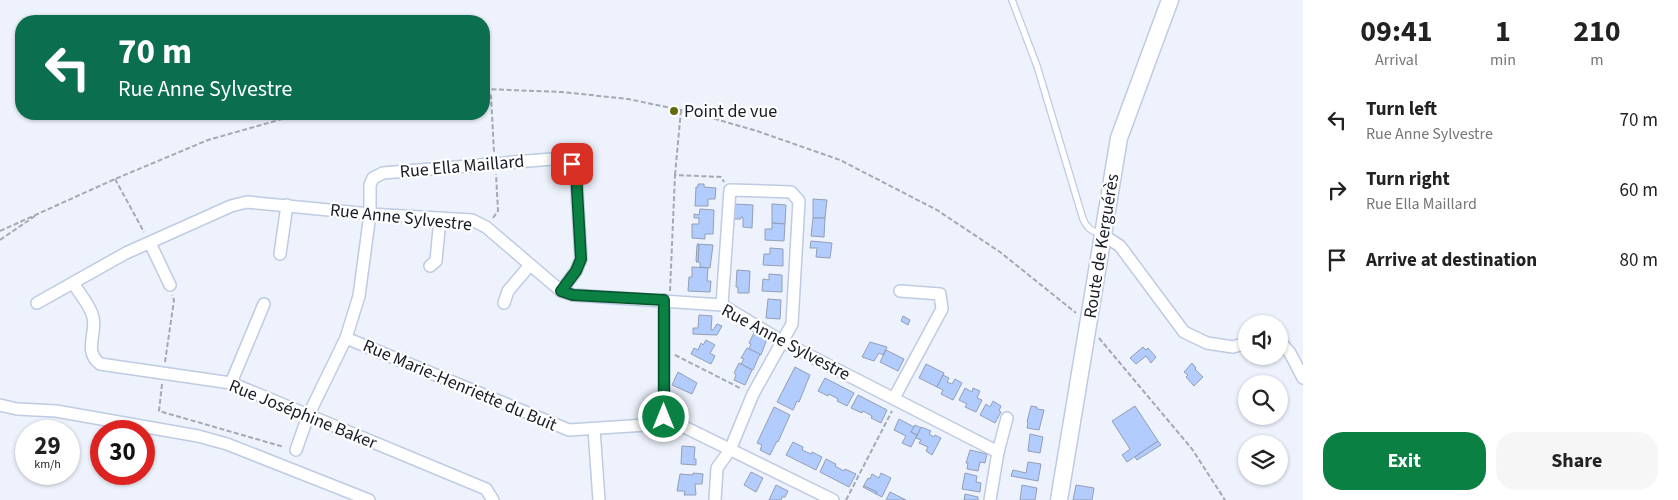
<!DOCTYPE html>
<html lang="en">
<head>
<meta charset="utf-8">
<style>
	:root { --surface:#fff; --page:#f6f6f6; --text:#222; --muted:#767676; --accent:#0b8043 }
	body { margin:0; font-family:"Source Sans 3",sans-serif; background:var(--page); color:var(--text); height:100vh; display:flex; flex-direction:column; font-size:19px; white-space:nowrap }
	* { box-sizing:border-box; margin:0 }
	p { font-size:16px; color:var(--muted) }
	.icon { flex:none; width:28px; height:28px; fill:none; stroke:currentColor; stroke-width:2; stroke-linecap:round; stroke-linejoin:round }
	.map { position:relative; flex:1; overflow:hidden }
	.side { display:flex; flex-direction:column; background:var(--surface); width:375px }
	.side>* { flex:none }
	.banner { position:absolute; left:15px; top:15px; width:475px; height:105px; border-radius:20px; box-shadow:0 1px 4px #0004; background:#0b6e4f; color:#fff; overflow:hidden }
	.buttons { position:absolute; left:1238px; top:315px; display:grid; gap:10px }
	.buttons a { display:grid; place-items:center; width:50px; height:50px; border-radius:50%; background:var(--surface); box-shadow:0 1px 4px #0004; font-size:25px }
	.speed { position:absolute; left:15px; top:420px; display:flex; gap:10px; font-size:25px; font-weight:700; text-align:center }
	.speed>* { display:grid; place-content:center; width:65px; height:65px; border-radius:50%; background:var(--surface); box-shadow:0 1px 4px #0004; line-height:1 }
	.speed small { font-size:12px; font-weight:400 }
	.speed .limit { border:8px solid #d22; background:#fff; color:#111 }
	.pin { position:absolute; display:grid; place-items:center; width:42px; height:42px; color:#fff; margin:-21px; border-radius:10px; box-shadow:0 2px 8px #0006 }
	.me { position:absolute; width:55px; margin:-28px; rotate:0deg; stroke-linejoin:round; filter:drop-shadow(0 0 4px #0008) }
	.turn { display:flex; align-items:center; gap:18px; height:105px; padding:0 20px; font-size:22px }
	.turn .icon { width:65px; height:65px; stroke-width:2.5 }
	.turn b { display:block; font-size:35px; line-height:42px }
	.eta { display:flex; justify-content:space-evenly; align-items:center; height:85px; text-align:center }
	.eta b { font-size:30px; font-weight:700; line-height:35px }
	.button { display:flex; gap:10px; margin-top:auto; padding:10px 20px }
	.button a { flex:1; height:58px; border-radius:20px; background:var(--accent); color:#fff; font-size:20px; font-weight:700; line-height:58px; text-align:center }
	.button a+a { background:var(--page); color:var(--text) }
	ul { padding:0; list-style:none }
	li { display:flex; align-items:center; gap:15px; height:70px; padding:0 20px }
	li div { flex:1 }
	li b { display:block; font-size:19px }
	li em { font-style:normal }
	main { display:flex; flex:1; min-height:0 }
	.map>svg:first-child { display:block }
</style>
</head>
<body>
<main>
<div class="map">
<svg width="1303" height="500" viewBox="0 0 1303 500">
	<rect width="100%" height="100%" fill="#edf2fc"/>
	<g fill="#b1ccfd" stroke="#929fb6">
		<polygon points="698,184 704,184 704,187 716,188 715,199 708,199 708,206 695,206 696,187 698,187"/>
		<polygon points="813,199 827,200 825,218 813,218"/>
		<polygon points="735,204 753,205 752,228 743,227 743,217 741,217 741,219 734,219"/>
		<polygon points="772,204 786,205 785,224 772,223"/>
		<polygon points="700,209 714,210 713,234 705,234 705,239 692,238 692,224 699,224 699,218 694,218 694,214 699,215"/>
		<polygon points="813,218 825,218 824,237 811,236"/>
		<polygon points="772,223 785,224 784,241 765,240 765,229 772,229"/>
		<polygon points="811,241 832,243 830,258 816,257 817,248 810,248"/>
		<polygon points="697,244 713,245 710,268 700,267 700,262 696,262 698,261 699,245"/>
		<polygon points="697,245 699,245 698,261 696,261"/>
		<polygon points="770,248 783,249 783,266 763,265 764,254 770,254"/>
		<polygon points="692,267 708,268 707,281 711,281 710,292 688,291 689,277 692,277"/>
		<polygon points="737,270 750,271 749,293 738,293 738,287 736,287"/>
		<polygon points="769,274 782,275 782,292 762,291 763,279 769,280"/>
		<polygon points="768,299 781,300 780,319 766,318"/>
		<polygon points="699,315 712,316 711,330 713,330 717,324 722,326 717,335 693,334 693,328 698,328"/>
		<polygon points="903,316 910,320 908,325 901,321"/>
		<polygon points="754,333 767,339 761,355 749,349 751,344 749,343"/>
		<polygon points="706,340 715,345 710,353 715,356 711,364 691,354 694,348 698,350 701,343 703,345"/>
		<polygon points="870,342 887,347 883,355 879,353 874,361 862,357"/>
		<polygon points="1143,347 1146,350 1148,348 1156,357 1151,363 1146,356 1136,364 1130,358"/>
		<polygon points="747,348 760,354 753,370 741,364 744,359 741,358"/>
		<polygon points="886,350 904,359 898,371 880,362"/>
		<polygon points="739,363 752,370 745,385 734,380 736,375 734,373"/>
		<polygon points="1192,363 1196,368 1195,369 1203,377 1194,386 1186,377 1188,375 1184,372"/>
		<polygon points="926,364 944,373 937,387 919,378"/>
		<polygon points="795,367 810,375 799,402 797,401 793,410 777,402"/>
		<polygon points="678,372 697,383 692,394 672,385"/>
		<polygon points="943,375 949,378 947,382 952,384 955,379 962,383 953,400 941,394 943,390 937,387"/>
		<polygon points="825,378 854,393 847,406 837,401 838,399 829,394 828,396 818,391"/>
		<polygon points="965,388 972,392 973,388 980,391 977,398 982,400 976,412 965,407 967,404 959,400"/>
		<polygon points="858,395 887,410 881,423 871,418 872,416 863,411 862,413 851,408"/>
		<polygon points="993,401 1001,406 999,411 1001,412 995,423 980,415 986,404 990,407"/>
		<polygon points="1031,406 1037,407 1037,409 1044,410 1039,430 1027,428 1028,423 1027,422"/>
		<polygon points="1135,406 1158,441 1127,462 1122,455 1130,449 1112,421"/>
		<polygon points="774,407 790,415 778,442 777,441 770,455 760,450 762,445 757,443"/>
		<polygon points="899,419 914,427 911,432 917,435 911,447 902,443 906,436 894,430"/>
		<polygon points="915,425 921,428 917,435 911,432"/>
		<polygon points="921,427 931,431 929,434 934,437 935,435 941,438 932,455 926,451 928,447 919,443 921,440 916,438"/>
		<polygon points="1030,434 1043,437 1040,453 1028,451"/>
		<polygon points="1158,441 1161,445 1137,460 1135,457"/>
		<polygon points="793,442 803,447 802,450 811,454 812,452 822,457 816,470 786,455"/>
		<polygon points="682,446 695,447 694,459 696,459 696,465 681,464"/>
		<polygon points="970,450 987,454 985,463 980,462 978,471 967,469 968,463 966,463"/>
		<polygon points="826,459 836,464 835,466 844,471 845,469 856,474 849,487 820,472"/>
		<polygon points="1028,462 1041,464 1038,481 1011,476 1013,470 1026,473"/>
		<polygon points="751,472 763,478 756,492 744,485"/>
		<polygon points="693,473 703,474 702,484 695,484 696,495 684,495 685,491 677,491 680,474 693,475"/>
		<polygon points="881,473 891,478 882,497 876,494 877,492 864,486 863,487 868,478 870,479 872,474 879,478"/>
		<polygon points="965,473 977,476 976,482 981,483 980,492 962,489"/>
		<polygon points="776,485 788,491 785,497 782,497 781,500 769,500"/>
		<polygon points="1022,485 1037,488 1035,500 1020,500"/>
		<polygon points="1076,485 1094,488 1092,500 1073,500"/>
		<polygon points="864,486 877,492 876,494 863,487"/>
		<polygon points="890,492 906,500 886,500"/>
		<polygon points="965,494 978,497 978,500 964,500"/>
	</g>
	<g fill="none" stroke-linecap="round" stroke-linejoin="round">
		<defs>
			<path id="lane" d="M1012 0 1037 66 1083 219C1087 228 1091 231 1101 234"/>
			<g id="street">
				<polyline points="1103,235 1120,246 1184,332 1207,343 1233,347 1246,343"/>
				<polyline points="150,243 170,285"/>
				<polyline points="280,254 287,205"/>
				<polyline points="430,266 436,261 440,218"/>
				<path d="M73 283C79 293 90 305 93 317 97 334 83 351 100 364L231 383 486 489 493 500"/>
				<polyline points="664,300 664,417 833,500"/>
				<polyline points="37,303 126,253 231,206 247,202 370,214 472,220 486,227 561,291 573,295 722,305 783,342 998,452"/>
				<polyline points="504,303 508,291 530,265"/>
				<polyline points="346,338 569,430 646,425 664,417"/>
				<polyline points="1279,340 1290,353 1303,378"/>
				<polyline points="231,383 264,304"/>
				<polyline points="894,398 942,309 940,294 900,291"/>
				<polyline points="0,405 17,409 56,411 198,436 227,444 369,500"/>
				<polyline points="594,429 599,500"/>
				<polyline points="296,450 308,416 346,338 359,296 370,214 370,185 373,178 383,173 564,158 572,164 576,173 581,259 576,271 561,291"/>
				<polyline points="715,500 717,468 730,450 753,394 792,324 799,201 791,192 730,190 722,305"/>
				<polyline points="990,500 998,452 1007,418"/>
			</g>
			<polyline id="secondary" points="1059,500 1119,138 1170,0"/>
		</defs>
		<use href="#lane" stroke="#becbe3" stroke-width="8"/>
		<use href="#street" stroke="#becbe3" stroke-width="14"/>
		<use href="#secondary" stroke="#becbe3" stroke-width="19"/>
		<g stroke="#a4a9b3" stroke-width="2" stroke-dasharray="5 2.5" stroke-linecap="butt">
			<polyline points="484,89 562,92 628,99 691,112 757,131 840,160 937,210 1000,252 1076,313"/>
			<polyline points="485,89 491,96 494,152"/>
			<polyline points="675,175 681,110"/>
			<polyline points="115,179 144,232"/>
			<polyline points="493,218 498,211 496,174"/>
			<polyline points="0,231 115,179 208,140 300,114"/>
			<polyline points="0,240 35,216"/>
			<polyline points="670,291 675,175 721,177 724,182"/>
			<polyline points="1099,338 1192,449 1225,500"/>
			<polyline points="675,355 742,389"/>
			<polyline points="165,362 174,300 172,295"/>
			<polyline points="162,384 159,411 284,447"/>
			<polyline points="846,500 892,411"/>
		</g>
		<use href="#lane" stroke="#fff" stroke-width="5.5"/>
		<use href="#street" stroke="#fff" stroke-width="11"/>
		<use href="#secondary" stroke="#fff" stroke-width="16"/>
	</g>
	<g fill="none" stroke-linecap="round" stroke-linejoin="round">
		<defs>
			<polyline id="route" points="572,164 576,172 581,259 576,271 561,291 573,295 664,300 664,417"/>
		</defs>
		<use href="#route" stroke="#07532c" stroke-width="12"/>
		<use href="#route" stroke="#0b8043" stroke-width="9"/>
	</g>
	<circle fill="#626a0f" stroke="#fff" stroke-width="2" cx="674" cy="111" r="5"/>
	<g text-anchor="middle" stroke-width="4.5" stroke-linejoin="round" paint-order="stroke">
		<g font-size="18" fill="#181c25" stroke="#fff" text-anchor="start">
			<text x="684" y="117">Point de vue</text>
		</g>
		<g font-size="18" fill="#181c25" stroke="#fff">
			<text transform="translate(462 166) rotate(-5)" y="6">Rue Ella Maillard</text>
			<text transform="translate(401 217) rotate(6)" y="6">Rue Anne Sylvestre</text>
			<text transform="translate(1101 246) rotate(-81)" y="6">Route de Kerguérès</text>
			<text transform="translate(786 342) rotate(28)" y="6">Rue Anne Sylvestre</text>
			<text transform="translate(460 385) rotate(23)" y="6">Rue Marie-Henriette du Buit</text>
			<text transform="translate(303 414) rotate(22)" y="6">Rue Joséphine Baker</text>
		</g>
	</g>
</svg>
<div class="buttons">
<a><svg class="icon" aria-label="sound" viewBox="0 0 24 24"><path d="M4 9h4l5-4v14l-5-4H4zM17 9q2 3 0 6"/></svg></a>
<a><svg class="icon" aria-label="search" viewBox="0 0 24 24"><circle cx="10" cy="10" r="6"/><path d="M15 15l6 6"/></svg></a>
<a><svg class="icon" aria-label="layers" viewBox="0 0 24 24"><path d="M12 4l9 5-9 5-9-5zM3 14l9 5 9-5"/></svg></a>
</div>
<div class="speed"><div>29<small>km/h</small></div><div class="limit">30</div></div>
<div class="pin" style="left:572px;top:164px;background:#d93025"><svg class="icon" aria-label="arrive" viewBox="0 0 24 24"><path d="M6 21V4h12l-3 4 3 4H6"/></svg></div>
<svg class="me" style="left:664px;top:417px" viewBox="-20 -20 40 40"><circle r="17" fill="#0b8043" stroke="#fff" stroke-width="3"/><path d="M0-11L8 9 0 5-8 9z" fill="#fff"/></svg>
<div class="banner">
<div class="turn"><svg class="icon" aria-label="left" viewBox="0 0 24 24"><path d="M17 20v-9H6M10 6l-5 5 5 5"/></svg><div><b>70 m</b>Rue Anne Sylvestre</div></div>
</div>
</div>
<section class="side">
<div class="eta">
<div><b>09:41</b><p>Arrival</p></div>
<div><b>1</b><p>min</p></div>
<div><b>210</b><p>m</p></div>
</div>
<ul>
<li><svg class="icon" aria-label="left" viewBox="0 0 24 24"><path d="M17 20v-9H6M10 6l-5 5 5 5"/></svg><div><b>Turn left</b><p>Rue Anne Sylvestre</p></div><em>70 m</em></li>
<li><svg class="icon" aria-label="right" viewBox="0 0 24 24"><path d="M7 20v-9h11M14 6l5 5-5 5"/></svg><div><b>Turn right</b><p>Rue Ella Maillard</p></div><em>60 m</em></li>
<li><svg class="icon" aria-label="arrive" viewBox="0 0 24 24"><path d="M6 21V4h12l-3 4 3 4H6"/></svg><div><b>Arrive at destination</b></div><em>80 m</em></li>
</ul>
<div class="button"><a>Exit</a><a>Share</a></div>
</section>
</main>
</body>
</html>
